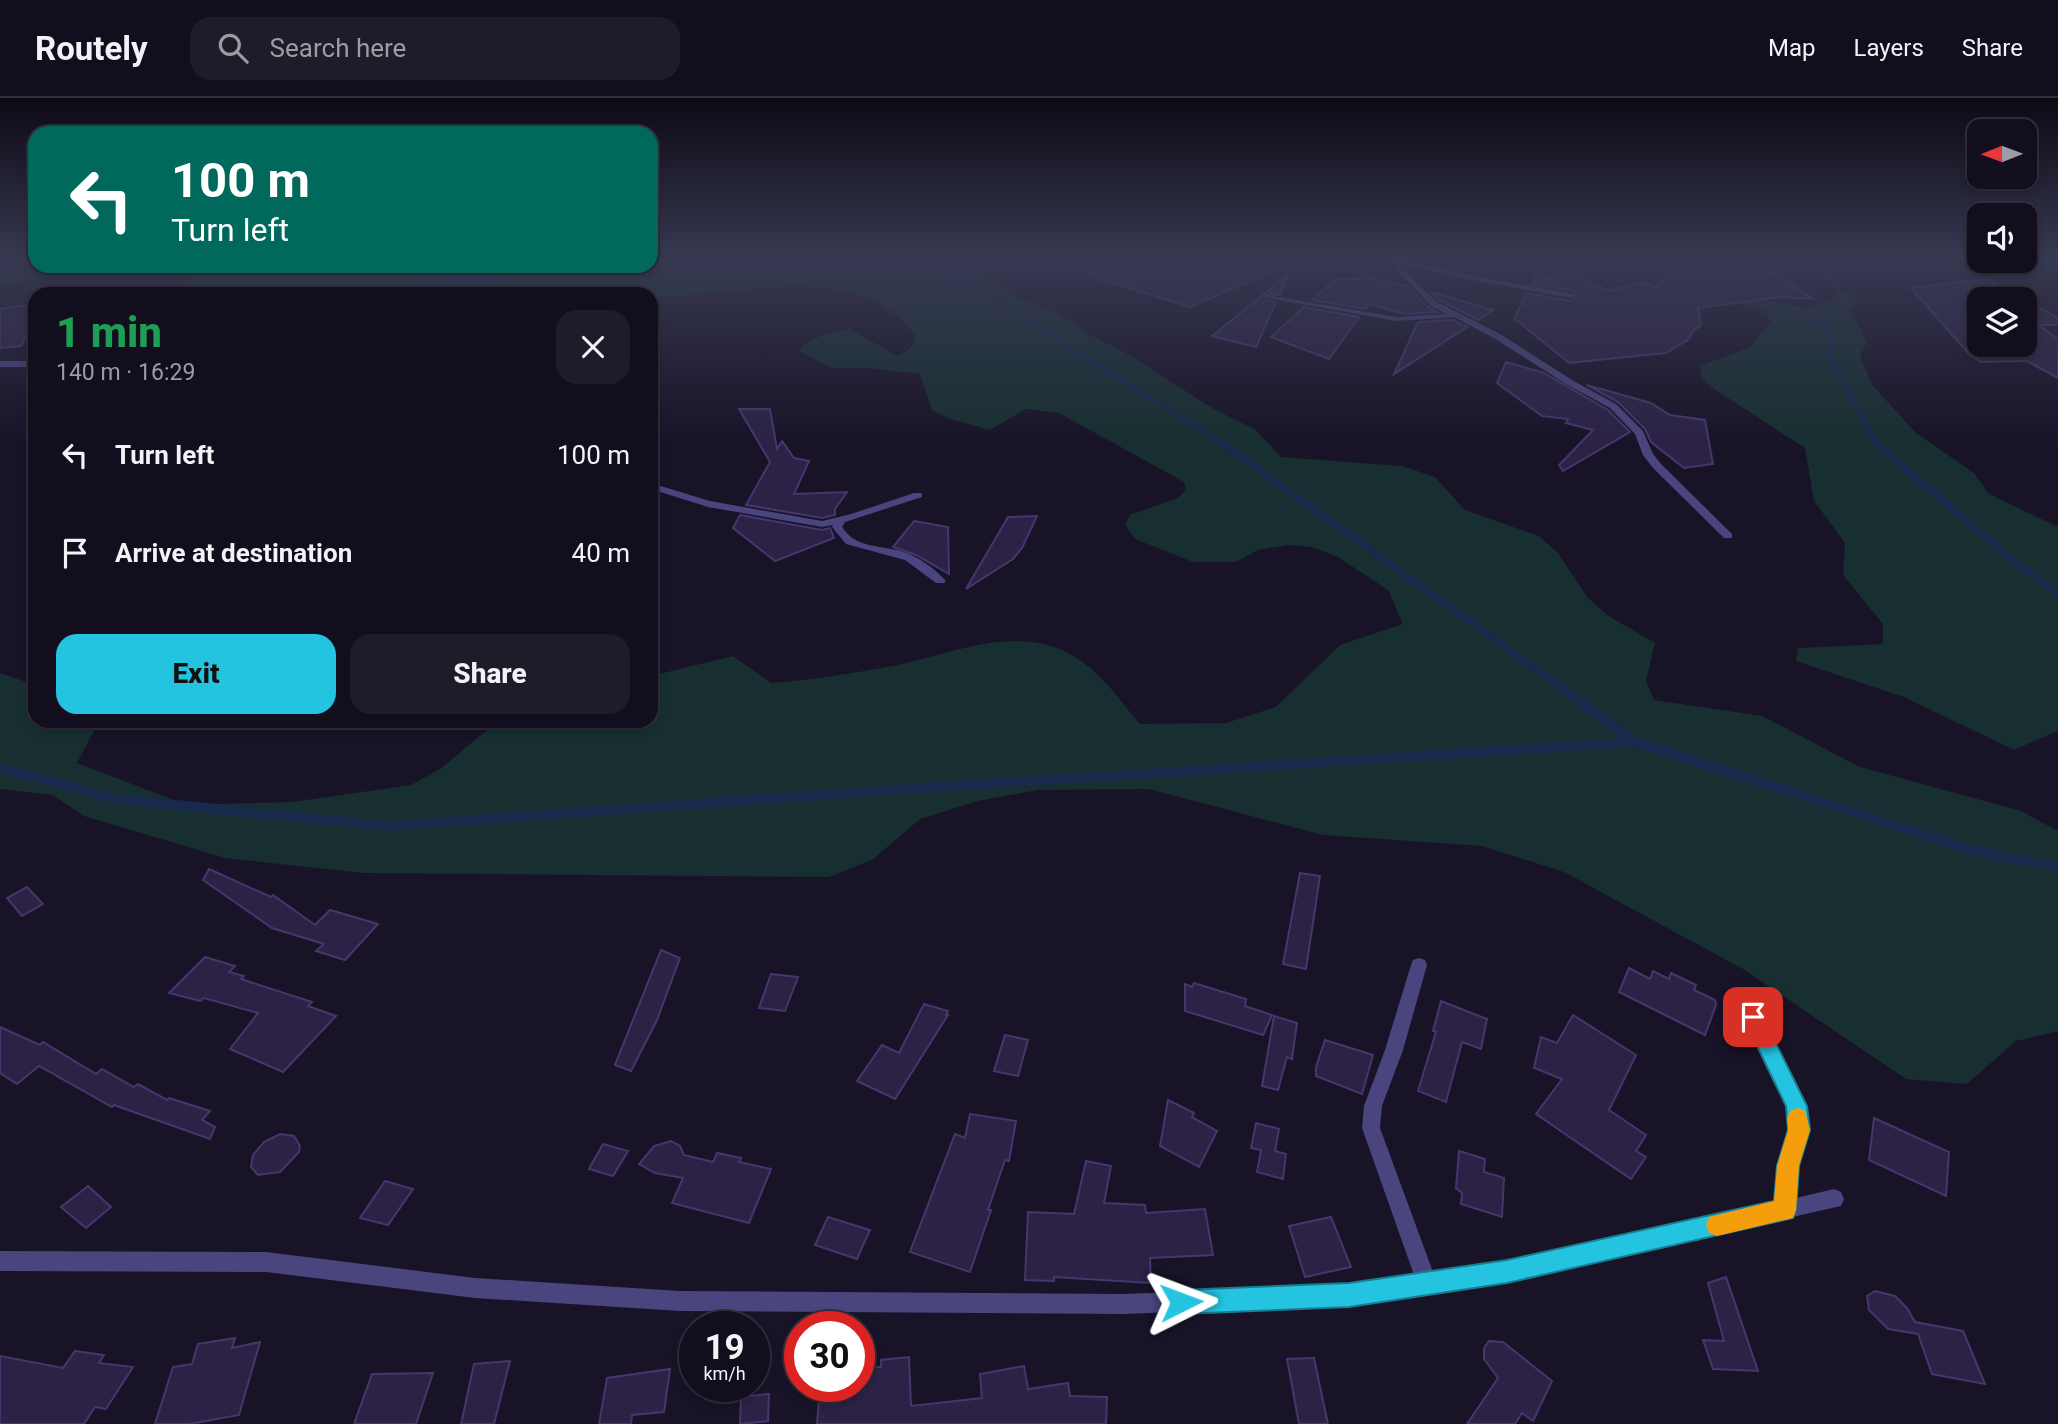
<!DOCTYPE html>
<html lang="en">
<head>
<meta charset="utf-8">
<style>
	:root { --surface:#120e1d; --page:#1f1c2a; --text:#f1f3f6; --muted:#9c9ca4; --line:#312e3b; --accent:#24c4e0 }
	body { margin:0; font-family:Roboto,sans-serif; background:var(--page); color:var(--text); height:100vh; display:flex; flex-direction:column; font-size:26px; white-space:nowrap }
	* { box-sizing:border-box; margin:0 }
	p { font-size:23px; color:var(--muted) }
	.icon { flex:none; width:38px; height:38px; fill:none; stroke:currentColor; stroke-width:2; stroke-linecap:round; stroke-linejoin:round }
	.map { position:relative; flex:1; overflow:hidden }
	.panel { position:absolute; left:28px; top:189px; width:630px; height:441px; display:flex; flex-direction:column; background:var(--surface); border-radius:21px; box-shadow:0 4px 10px #0003,0 0 0 2px var(--line) }
	.panel>* { flex:none }
	.guide { position:absolute; left:28px; top:28px; width:630px; height:147px; border-radius:21px; box-shadow:0 4px 10px #0003,0 0 0 2px var(--line); background:#00695c; color:#fff; overflow:hidden }
	.needle { width:46px; rotate:269deg }
	.tools { position:absolute; left:1967px; top:21px; display:grid; gap:14px }
	.tools a { display:grid; place-items:center; width:70px; height:70px; border-radius:14px; background:var(--surface); box-shadow:0 4px 10px #0003,0 0 0 2px var(--line); font-size:35px }
	.speed { position:absolute; left:679px; top:1213px; display:flex; gap:14px; font-size:35px; font-weight:700; text-align:center }
	.speed>* { display:grid; place-content:center; width:91px; height:91px; border-radius:50%; background:var(--surface); box-shadow:0 4px 10px #0003,0 0 0 2px var(--line); line-height:1 }
	.speed small { font-size:18px; font-weight:400 }
	.speed .limit { border:10px solid #d22; background:#fff; color:#111 }
	.pin { position:absolute; display:grid; place-items:center; width:60px; height:60px; color:#fff; margin:-30px; border-radius:14px; box-shadow:0 4px 10px #0006 }
	.me { position:absolute; width:77px; margin:-38px; rotate:87deg; stroke-linejoin:round; filter:drop-shadow(0 0 5px #0008) }
	.turn { display:flex; align-items:center; gap:24px; height:147px; padding:0 28px; font-size:32px }
	.turn .icon { width:91px; height:91px; stroke-width:2.5 }
	.turn b { display:block; font-size:49px; line-height:60px }
	.round { display:grid; place-items:center; flex:none; width:74px; height:74px; border-radius:21px; background:var(--page) }
	.overview { display:flex; align-items:center; justify-content:space-between; height:119px; padding:0 28px }
	h1 { font-size:42px; font-weight:800; line-height:52px; color:#1e9e55 }
	.button { display:flex; gap:14px; margin-top:auto; padding:14px 28px }
	.button a { flex:1; height:80px; border-radius:21px; background:var(--accent); color:#111; font-size:28px; font-weight:800; line-height:80px; text-align:center }
	.button a+a { background:var(--page); color:var(--text) }
	ul { padding:0; list-style:none }
	li { display:flex; align-items:center; gap:21px; height:98px; padding:0 28px }
	li div { flex:1 }
	li b { display:block; font-size:26px }
	li em { font-style:normal }
	header { display:flex; align-items:center; gap:42px; box-sizing:border-box; height:98px; padding:0 35px; background:var(--surface); border-bottom:2px solid var(--line) }
	header strong { font-size:33px }
	nav { display:flex; gap:38px; margin-inline-start:auto; font-size:24px }
	.search { width:490px; height:63px; background:var(--page); display:flex; align-items:center; gap:18px; box-sizing:border-box; padding:0 24px; border-radius:21px; color:var(--muted); font-size:26px }
	.map>svg:first-child { display:block }
</style>
</head>
<body>
<header>
<strong>Routely</strong>
<div class="search"><svg class="icon" aria-label="search" viewBox="0 0 24 24"><circle cx="10" cy="10" r="6"/><path d="M15 15l6 6"/></svg>Search here</div>
<nav><a>Map</a><a>Layers</a><a>Share</a></nav>
</header>
<div class="map">
<svg width="2058" height="1326" viewBox="0 0 2058 1326">
	<rect width="100%" height="100%" fill="#181327"/>
	<g fill="#172f30">
		<polygon points="0,160 35,160 35,168 100,168 0,188"/>
		<path d="M651 160H944L975 172 1010 196 1059 215 1087 235 1131 258 1212 310 1256 332 1281 359 1402 368 1435 379 1465 412 1539 438 1558 455 1587 499 1607 517 1655 545 1646 583 1654 602 1762 618 1860 669 2021 713 2058 733V933L2016 943 1967 986 1906 981 1743 871 1564 774 1482 748 1323 737 1149 691 1038 692 978 703 920 721 872 762 829 779 363 775 225 760 84 718 53 697 0 691V575L35 587V623H99L77 665 187 707 292 704 411 687 440 671 498 623H651V578L733 558 771 585C810 582 849 576 887 569 945 559 1011 525 1068 555 1099 571 1118 600 1140 626L1226 625 1276 609 1340 547 1403 526 1388 492 1338 459 1312 449 1289 447 1258 452 1236 464H1193L1135 441 1125 427 1130 417 1178 400 1186 392 1184 384 1059 315 1026 311 990 332 947 320 932 312 920 276 870 270H832L800 253 802 248 820 238 849 230 897 258C908 253 914 250 915 237 860 158 730 200 651 199V196H166C180 191 192 186 195 170L192 168H651Z"/>
		<polygon points="1838,192 1853,195 1858,201 1850,212 1867,244 1860,258 1872,287 1916,335 1974,375 1989,396 2058,429 2058,633 2014,652 1904,599 1796,563 1798,550 1883,546 1883,526 1843,477 1845,445 1814,403 1805,350 1711,289 1701,278 1700,268 1749,250 1771,223 1762,209 1740,197 1806,210 1829,204"/>
	</g>
	<g fill="none" stroke-linecap="round" stroke-linejoin="round">
		<g stroke="#182a4b" stroke-width="5">
			<polyline points="926,160 1224,346"/>
			<polyline points="1629,160 1683,181"/>
			<polyline points="1816,160 1835,186 1843,205 1829,228 1830,257 1876,346"/>
			<polyline points="651,164 685,160"/>
			<polyline points="0,166 31,160"/>
			<polyline points="334,196 605,168"/>
			<polyline points="1731,201 1829,228"/>
		</g>
		<g stroke="#182a4b" stroke-width="7">
			<polyline points="1221,344 1559,588"/>
			<polyline points="1875,344 2012,462 2058,497"/>
		</g>
		<g stroke="#182a4b" stroke-width="10">
			<polyline points="1557,587 1636,644 1971,752 2058,769"/>
			<polyline points="0,670 117,701 387,728 845,695 1636,644"/>
		</g>
	</g>
	<g fill="#2b2245" stroke="#45376e" stroke-width="2" fill-rule="evenodd">
		<polygon points="1119,160 1215,160 1282,169 1190,209 1086,177"/>
		<polygon points="1692,166 1718,173 1722,170 1748,176 1774,175 1814,201 1781,199 1698,210 1701,227 1692,234 1689,241 1666,255 1569,265 1514,220 1527,195 1571,203 1577,199 1574,193 1532,186 1538,175 1545,180 1574,175 1608,193 1644,184 1654,189"/>
		<polygon points="1289,176 1280,197 1271,196 1265,199 1268,203 1276,204 1256,249 1212,238"/>
		<polygon points="1361,178 1408,188 1429,210 1437,214 1405,216 1368,206 1365,211 1312,202 1336,181 1359,181"/>
		<path d="M1985 181 2058 220V227H2038L2058 241V280L2027 263 1981 264 1969 256 1911 190ZM1979 201H2025V247H1979Z"/>
		<polygon points="1431,194 1493,212 1478,222 1439,202"/>
		<polygon points="35,206 35,218 21,248 0,250 0,211"/>
		<polygon points="1304,209 1359,219 1329,261 1271,239"/>
		<polygon points="1453,222 1467,229 1394,276 1418,224"/>
		<polygon points="1506,264 1544,275 1608,312 1630,334 1563,373 1559,367 1593,332 1566,325 1568,321 1542,318 1497,285"/>
		<polygon points="1587,287 1651,305 1670,317 1705,322 1713,366 1684,370 1651,344 1645,331 1618,304"/>
		<polygon points="739,311 770,311 777,351 782,343 794,360 809,363 794,396 847,394 835,411 835,417 822,420 746,407 770,364"/>
		<polygon points="740,417 822,432 830,430 834,440 775,463 733,430"/>
		<polygon points="1037,418 1022,450 1013,461 966,491 1008,419"/>
		<polygon points="914,423 948,429 949,476 916,457 893,449"/>
		<polygon points="209,771 271,799 273,797 315,827 330,812 378,826 345,862 316,853 324,846 272,830 203,782"/>
		<polygon points="1300,775 1320,778 1306,871 1283,866"/>
		<polygon points="27,789 43,806 22,818 7,800"/>
		<polygon points="661,852 680,860 657,922 631,973 615,967"/>
		<polygon points="205,859 235,868 229,874 244,878 241,881 312,904 308,908 336,918 283,974 230,951 258,915 204,900 200,903 169,895"/>
		<polygon points="1629,870 1650,881 1653,873 1669,881 1671,875 1696,887 1694,892 1715,902 1716,907 1705,937 1619,894"/>
		<polygon points="771,876 798,879 785,913 759,910"/>
		<polygon points="1194,885 1246,901 1245,908 1272,917 1263,937 1185,913 1185,886 1192,889"/>
		<polygon points="1441,903 1487,921 1481,951 1462,944 1446,1004 1418,993 1436,934 1433,933"/>
		<polygon points="924,906 948,913 946,917 948,917 895,1001 857,983 882,947 899,955"/>
		<polygon points="1573,917 1636,957 1609,1012 1646,1037 1636,1053 1646,1059 1631,1081 1536,1016 1562,981 1534,970 1541,939 1557,945"/>
		<polygon points="1274,918 1297,925 1292,961 1287,959 1278,992 1262,988"/>
		<polygon points="0,929 40,947 43,944 96,976 102,971 134,989 138,986 167,1002 169,1000 210,1013 202,1022 215,1029 210,1041 114,1007 112,1009 39,968 17,986 0,975"/>
		<polygon points="1005,937 1028,942 1018,978 994,973"/>
		<polygon points="1325,942 1373,957 1362,996 1316,978 1316,969"/>
		<polygon points="1168,1002 1194,1015 1192,1019 1217,1033 1199,1069 1160,1048"/>
		<polygon points="970,1016 1016,1023 1009,1063 1005,1062 988,1112 991,1112 970,1174 910,1154 955,1036 965,1040"/>
		<polygon points="1874,1020 1949,1054 1946,1098 1869,1062"/>
		<polygon points="1256,1025 1279,1031 1275,1053 1286,1056 1283,1081 1257,1074 1261,1052 1251,1050"/>
		<polygon points="280,1036 294,1038 300,1048 299,1054 280,1074 258,1077 251,1069 253,1057 264,1044"/>
		<polygon points="671,1043 680,1048 684,1057 713,1064 717,1055 741,1060 739,1064 771,1071 749,1125 672,1105 683,1080 655,1075 639,1066 654,1048"/>
		<polygon points="603,1046 628,1053 613,1078 589,1071"/>
		<polygon points="1459,1053 1485,1061 1484,1074 1504,1080 1502,1119 1461,1106 1462,1095 1456,1090"/>
		<polygon points="1086,1063 1111,1068 1104,1105 1145,1107 1146,1115 1205,1111 1213,1157 1150,1160 1151,1185 1054,1179 1054,1183 1025,1182 1028,1114 1074,1116"/>
		<polygon points="385,1083 413,1091 388,1127 360,1120"/>
		<polygon points="88,1088 111,1109 86,1130 61,1109"/>
		<polygon points="828,1119 870,1132 857,1161 815,1147"/>
		<polygon points="1331,1119 1351,1169 1305,1179 1289,1128"/>
		<polygon points="1726,1179 1758,1273 1713,1271 1703,1242 1724,1243 1708,1185"/>
		<polygon points="1875,1193 1895,1198 1907,1210 1915,1224 1963,1233 1985,1286 1932,1276 1918,1236 1888,1231 1869,1212 1867,1198"/>
		<polygon points="235,1240 232,1250 260,1244 239,1317 190,1326 155,1326 173,1269 192,1266 198,1246"/>
		<polygon points="1489,1243 1503,1244 1552,1283 1533,1323 1522,1315 1515,1326 1467,1326 1498,1280 1484,1261 1484,1250"/>
		<polygon points="75,1253 104,1257 99,1265 133,1269 106,1311 95,1309 84,1326 0,1326 0,1258 63,1270"/>
		<polygon points="909,1259 911,1308 982,1300 980,1276 1024,1268 1028,1291 1068,1285 1070,1298 1107,1299 1106,1326 817,1326 820,1288 859,1288 859,1269 881,1269 881,1262"/>
		<polygon points="1314,1260 1328,1326 1299,1326 1287,1261"/>
		<polygon points="510,1263 494,1326 461,1326 474,1266"/>
		<polygon points="670,1271 664,1314 632,1317 631,1326 599,1326 607,1280"/>
		<polygon points="433,1275 416,1326 354,1326 372,1276"/>
		<polygon points="769,1296 768,1323 740,1326 741,1299"/>
	</g>
	<g fill="none" stroke-linecap="round" stroke-linejoin="round">
		<g fill="#4a457f" fill-rule="evenodd">
			<polygon points="1385,160 1398,160 1473,178 1574,196 1575,198 1571,200 1473,182 1397,165 1437,204 1500,236 1572,282 1616,306 1643,333 1653,356 1661,366 1732,436 1732,440 1724,440 1653,370 1643,357 1635,336 1610,310 1566,286 1494,240 1454,219 1396,223 1268,200 1272,198 1396,219 1447,216 1431,208"/>
			<rect x="0" y="263" width="35" height="6"/>
			<path d="M651 385 710 403 822 423 851 416 914 395H922V399L845 424 842 429C856 451 882 447 904 454 919 459 935 471 946 483L944 485H936L905 462 846 446 832 429 833 427 822 429 708 409 651 391Z"/>
			<polygon points="1419,860 1425,862 1427,867 1403,952 1382,1008 1380,1030 1433,1174 1507,1163 1776,1104 1778,1067 1790,1033 1787,1008 1744,919 1747,914 1753,912 1759,914 1805,1008 1808,1033 1798,1067 1796,1100 1834,1091 1841,1094 1844,1101 1841,1108 1507,1183 1349,1207 1125,1216 680,1213 475,1200 266,1174 0,1173 0,1153 266,1154 475,1180 680,1193 1125,1196 1349,1187 1414,1177 1362,1030 1364,1008 1385,952 1411,867 1413,862"/>
		</g>
	</g>
	<linearGradient id="sky" x2="0" y2="1"><stop stop-color="#0d0a15"/><stop offset="0.46" stop-color="#373952"/><stop offset="1" stop-color="#373952" stop-opacity="0"/></linearGradient>
	<rect width="2058" height="346" fill="url(#sky)"/>
	<polygon fill="#24c4e0" stroke="#177f92" stroke-width="2" points="1753,910 1760,913 1807,1008 1810,1032 1799,1068 1796,1112 1793,1120 1507,1185 1349,1209 1181,1216 1173,1213 1169,1204 1173,1196 1181,1192 1349,1185 1507,1162 1774,1103 1777,1068 1788,1032 1786,1008 1743,919 1746,913"/>
	<polygon fill="#f59e0b" points="1798,1010 1805,1013 1810,1032 1799,1068 1796,1112 1793,1120 1717,1138 1709,1135 1706,1127 1709,1119 1774,1103 1777,1068 1788,1032 1787,1020 1790,1013"/>
</svg>
<div class="tools">
<a><svg class="needle" viewBox="-14 -14 28 28"><path d="M0-13l5 13h-10z" fill="#e53935"/><path d="M0 13l5-13h-10z" fill="#9c9ca4"/></svg></a>
<a><svg class="icon" aria-label="sound" viewBox="0 0 24 24"><path d="M4 9h4l5-4v14l-5-4H4zM17 9q2 3 0 6"/></svg></a>
<a><svg class="icon" aria-label="layers" viewBox="0 0 24 24"><path d="M12 4l9 5-9 5-9-5zM3 14l9 5 9-5"/></svg></a>
</div>
<div class="speed"><div>19<small>km/h</small></div><div class="limit">30</div></div>
<div class="pin" style="left:1753px;top:919px;background:#d93025"><svg class="icon" aria-label="arrive" viewBox="0 0 24 24"><path d="M6 21V4h12l-3 4 3 4H6"/></svg></div>
<svg class="me" style="left:1181px;top:1204px" viewBox="-20 -20 40 40"><path d="M0-17L14 15 0 8-14 15z" fill="#24c4e0" stroke="#fff" stroke-width="4"/></svg>
<div class="guide">
<div class="turn"><svg class="icon" aria-label="left" viewBox="0 0 24 24"><path d="M17 20v-9H6M10 6l-5 5 5 5"/></svg><div><b>100 m</b>Turn left</div></div>
</div>
<section class="panel">
<div class="overview"><div><h1>1 min</h1><p>140 m · 16:29</p></div><a class="round"><svg class="icon" aria-label="close" viewBox="0 0 24 24"><path d="M6 6l12 12M18 6L6 18"/></svg></a></div>
<ul>
<li><svg class="icon" aria-label="left" viewBox="0 0 24 24"><path d="M17 20v-9H6M10 6l-5 5 5 5"/></svg><div><b>Turn left</b></div><em>100 m</em></li>
<li><svg class="icon" aria-label="arrive" viewBox="0 0 24 24"><path d="M6 21V4h12l-3 4 3 4H6"/></svg><div><b>Arrive at destination</b></div><em>40 m</em></li>
</ul>
<div class="button"><a>Exit</a><a>Share</a></div>
</section>
</div>
</body>
</html>
